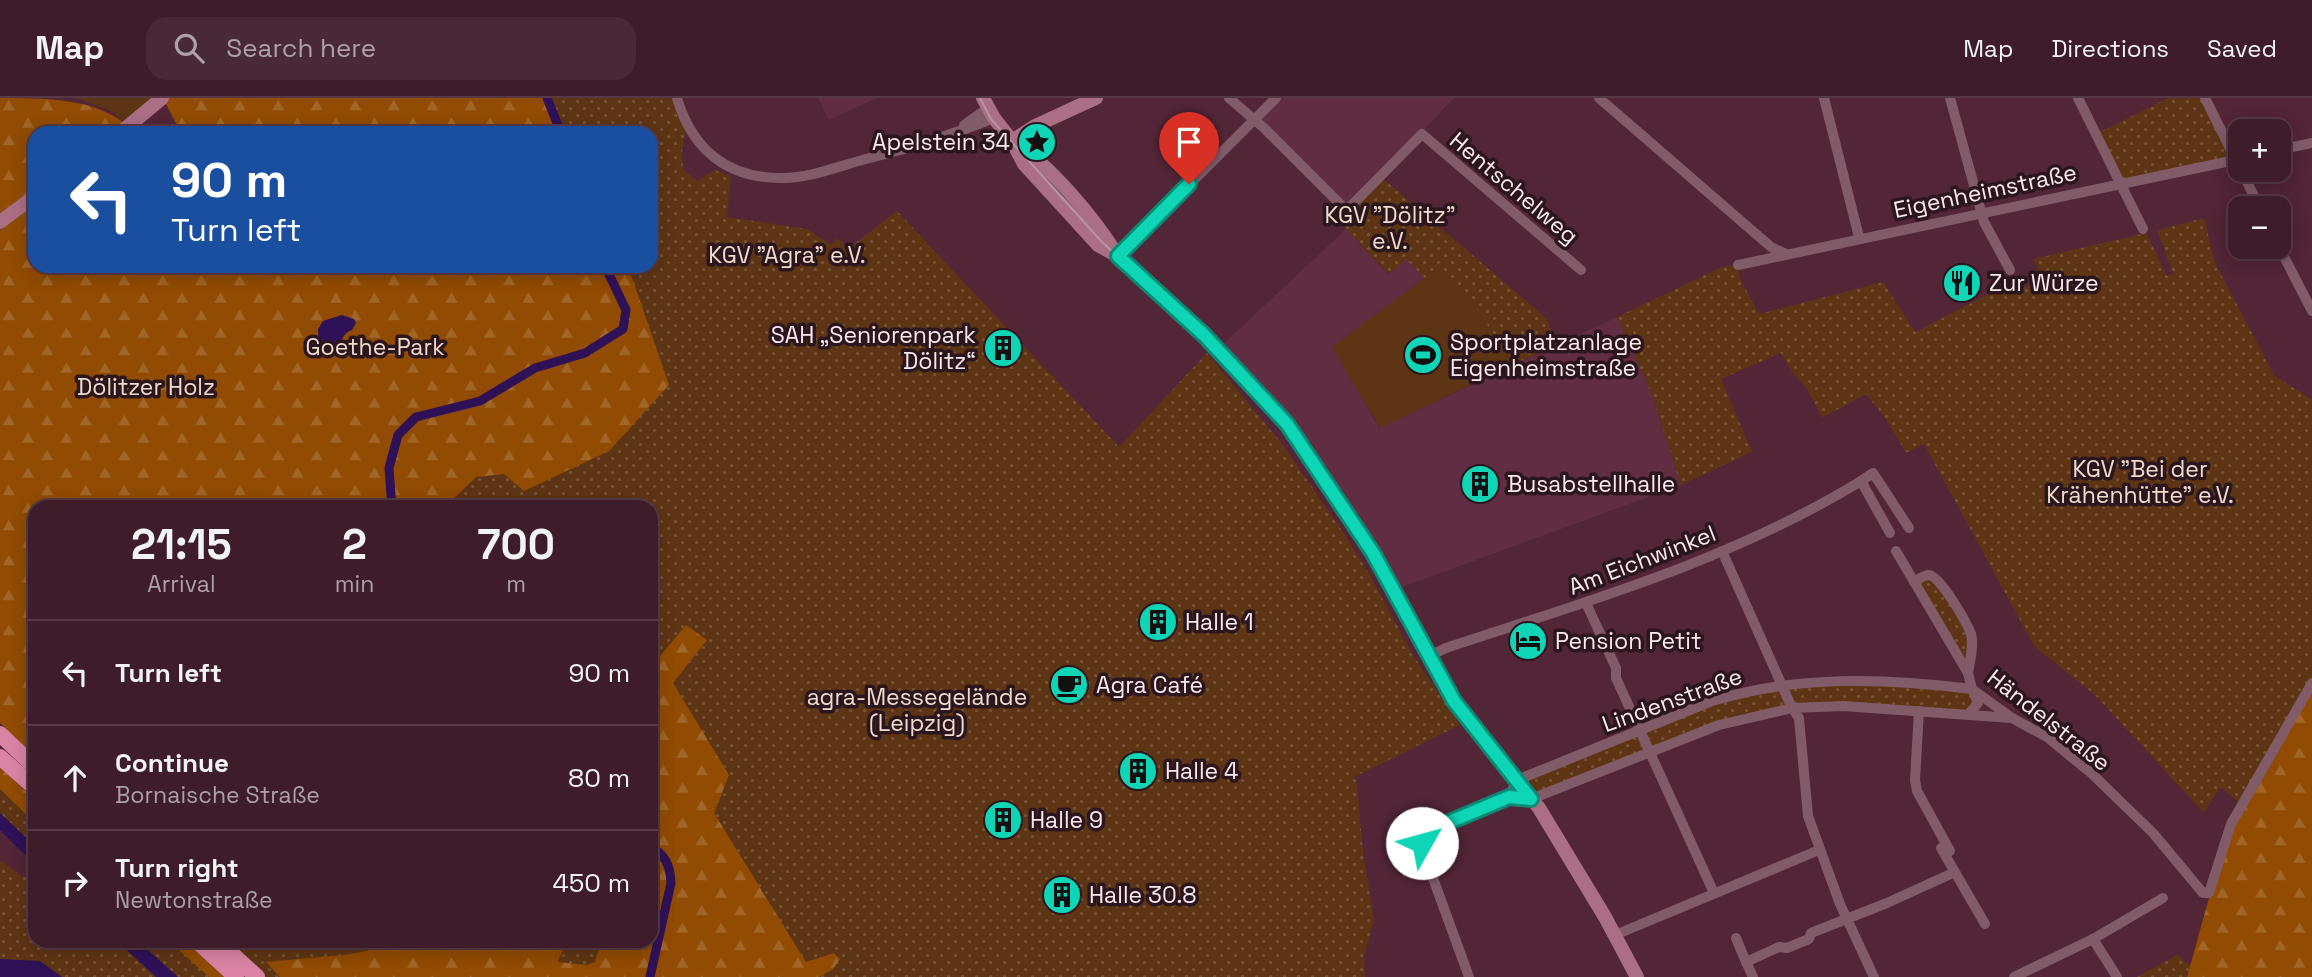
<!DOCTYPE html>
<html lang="en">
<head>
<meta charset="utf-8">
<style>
	:root { --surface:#3e1c29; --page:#492935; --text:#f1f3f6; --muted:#ada1a8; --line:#573a46 }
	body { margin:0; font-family:"Space Grotesk",sans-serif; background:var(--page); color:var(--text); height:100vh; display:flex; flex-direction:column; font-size:26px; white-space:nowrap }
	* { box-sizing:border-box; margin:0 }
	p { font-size:23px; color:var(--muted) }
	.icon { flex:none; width:38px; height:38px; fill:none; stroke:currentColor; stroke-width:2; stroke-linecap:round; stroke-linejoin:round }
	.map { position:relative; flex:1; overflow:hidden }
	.panel { position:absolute; left:28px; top:402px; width:630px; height:448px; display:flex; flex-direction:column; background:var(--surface); border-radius:21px; box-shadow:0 4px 18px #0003,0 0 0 2px var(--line) }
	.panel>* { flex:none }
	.top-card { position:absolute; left:28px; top:28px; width:630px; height:147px; border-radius:21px; box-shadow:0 4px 18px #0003,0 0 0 2px var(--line); background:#1a4fa0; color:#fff; overflow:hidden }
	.controls { position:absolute; left:2228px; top:21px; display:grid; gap:14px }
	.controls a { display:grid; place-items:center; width:63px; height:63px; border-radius:14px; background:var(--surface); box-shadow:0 4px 18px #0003,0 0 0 2px var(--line); font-size:35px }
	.pin { position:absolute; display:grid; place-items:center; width:60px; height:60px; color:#fff; margin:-72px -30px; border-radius:50% 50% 50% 0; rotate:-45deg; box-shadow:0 0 7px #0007 }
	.pin .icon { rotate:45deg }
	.me { position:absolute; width:77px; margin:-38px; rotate:52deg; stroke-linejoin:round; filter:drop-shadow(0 0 5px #0008) }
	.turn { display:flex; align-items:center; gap:24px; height:147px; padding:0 28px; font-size:32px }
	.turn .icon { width:91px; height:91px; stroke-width:2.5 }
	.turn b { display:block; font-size:49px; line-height:60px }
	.eta { display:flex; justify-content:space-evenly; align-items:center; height:119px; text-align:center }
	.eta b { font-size:42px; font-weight:700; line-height:49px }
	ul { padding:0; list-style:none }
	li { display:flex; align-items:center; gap:21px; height:105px; padding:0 28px; border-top:2px solid var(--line) }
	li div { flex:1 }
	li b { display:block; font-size:26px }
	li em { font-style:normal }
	header { display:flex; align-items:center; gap:42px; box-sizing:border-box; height:98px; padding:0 35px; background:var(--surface); border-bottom:2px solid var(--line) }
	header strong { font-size:33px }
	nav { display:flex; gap:38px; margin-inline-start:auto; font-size:24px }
	.search { width:490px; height:63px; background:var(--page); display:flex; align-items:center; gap:18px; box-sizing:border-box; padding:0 24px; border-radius:21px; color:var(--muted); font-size:26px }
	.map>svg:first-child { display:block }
</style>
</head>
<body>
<header>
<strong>Map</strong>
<div class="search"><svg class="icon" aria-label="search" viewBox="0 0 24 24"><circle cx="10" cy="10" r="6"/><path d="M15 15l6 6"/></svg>Search here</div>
<nav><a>Map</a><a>Directions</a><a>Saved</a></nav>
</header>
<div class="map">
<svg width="2312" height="879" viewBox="0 0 2312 879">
	<defs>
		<pattern id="green-dots" width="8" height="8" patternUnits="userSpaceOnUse" patternTransform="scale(1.75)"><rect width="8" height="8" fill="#5e3514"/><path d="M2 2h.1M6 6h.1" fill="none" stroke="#765236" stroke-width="1.8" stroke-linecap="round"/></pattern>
		<pattern id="forest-firs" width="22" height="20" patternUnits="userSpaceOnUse" patternTransform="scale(1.75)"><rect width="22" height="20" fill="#914b02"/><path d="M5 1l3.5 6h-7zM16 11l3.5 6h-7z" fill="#a16527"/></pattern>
	</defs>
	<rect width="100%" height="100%" fill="#522537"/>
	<g fill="#612d42">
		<polygon points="818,0 877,0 829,22"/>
		<polygon points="1276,0 1454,0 1348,111 1253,22"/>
		<polygon points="1346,131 1388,176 1406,160 1425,180 1333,249 1379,330 1617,219 1651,294 1681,387 1394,492 1293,334 1218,251"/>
	</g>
	<g fill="url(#green-dots)">
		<polygon points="163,0 677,0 686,28 682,54 683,71 697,83 715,72 731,78 727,119 807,131 831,147 837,140 849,150 897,113 1119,349 1207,255 1283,347 1344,436 1367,472 1413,557 1460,627 1356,678 1363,754 1374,822 1364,859 1365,879 0,879 0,762 23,779 35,778 35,844 651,844 651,410 35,410 0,625 0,132 35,168 651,168 651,35 181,35"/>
		<polygon points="2168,0 2205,0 2236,61 2120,85 2096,36"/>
		<polygon points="1381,79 1546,220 1557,247 1514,266 1481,218 1438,171 1425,180 1406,161 1389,176 1338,123"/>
		<polygon points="2204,120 2215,165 2274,277 2312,302 2312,585 2242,707 2220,689 2204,715 2095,597 2034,548 1924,346 1906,355 1886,321 1866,296 1822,320 1808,292 1791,273 1781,255 1721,281 1752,354 1681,387 1651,294 1617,219 1722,169 1738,167 1739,179 1759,216 1883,184 1915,234 2016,182 2021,191 2043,180 2033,161 2146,135 2167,178 2173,176 2157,132"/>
		<polygon points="1931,478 1971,535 1968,575 1914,484"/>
		<polygon points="1829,582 1972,591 1977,598 1968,617 1843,608 1751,618 1531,701 1517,682 1712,603"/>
		<polygon points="0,691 35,725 35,748 0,715"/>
		<polygon points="2179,856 2185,865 2190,866 2187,879 2137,879"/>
	</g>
	<g fill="url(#forest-firs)">
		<path d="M0 0C42 0 93 0 124 25L111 35H35V90L0 115Z"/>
		<polygon points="163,0 547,0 562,35 181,35"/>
		<polygon points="35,105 35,168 628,168 669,287 609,353 524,393 504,376 476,379 445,409 35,410 35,659 0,625 0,132"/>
		<polygon points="686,527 707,542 673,585 729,677 714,715 806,864 834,855 840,861 833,871 819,879 280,879 266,864 343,857 367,853 384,844 492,844 505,852 513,844 567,844 557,864 587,867 595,864 601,844 651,844 651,569"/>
		<polygon points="2312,585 2312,879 2187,879 2227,735"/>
		<polygon points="0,669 35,702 35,725 0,691"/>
		<polygon points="170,844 186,844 224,879 209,879"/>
	</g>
	<g fill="#5e3514">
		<polygon points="77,0 153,0 124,25 113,14"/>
		<polygon points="1438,170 1481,218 1514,266 1380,330 1332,249"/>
	</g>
	<g fill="#2f1158">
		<path d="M342 217 354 221 356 225 352 232C344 235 342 240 340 248L325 252 319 247 318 231 323 223Z"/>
		<polygon points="0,715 35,748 35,767 0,732"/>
		<polygon points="118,844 139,844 178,879 156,879"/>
		<polygon points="0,861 40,863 62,879 0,879"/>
	</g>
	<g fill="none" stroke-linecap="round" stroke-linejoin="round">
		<polyline stroke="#2f1158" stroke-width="2.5" points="142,847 159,844"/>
		<g stroke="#2f1158" stroke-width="9">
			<polyline points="547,0 561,35"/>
			<polyline points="392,410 389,370 398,337 416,319 480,303 535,270 585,255 623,231 626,212 605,168"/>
			<path d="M650 879 671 785C670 766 666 759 651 748"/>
		</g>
		<g stroke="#825b69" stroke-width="10">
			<path d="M677 0C692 51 727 81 783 80 810 80 839 68 866 61 910 50 952 37 994 20"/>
			<polyline points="1229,0 1264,30 1342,108 1348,111 1422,36 1581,172"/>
			<polyline points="1599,0 1771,149 1784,155"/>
			<polyline points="1824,0 1859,139"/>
			<polyline points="1950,0 1984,124 2010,172"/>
			<polyline points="2078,0 2143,131"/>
			<polyline points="2205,0 2240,70"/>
			<polyline points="964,27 988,10"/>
			<polyline points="2278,52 2312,45"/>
			<polyline points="2241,72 2260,110"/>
			<polyline points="2278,147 2312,213"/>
			<polyline points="1118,158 1276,0"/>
			<polyline points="1738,167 2240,61"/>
			<polyline points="1861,383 1873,375 1909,430"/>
			<polyline points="1722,453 1792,610 1799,620 1808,718 1840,806 1874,879"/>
			<polyline points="1896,453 1968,575 1972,591 2012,620 2047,639 2091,675 2153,735 2203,795 2209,795 2231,726 2312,585"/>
			<path d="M1914 484C1919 481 1924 477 1929 477 1941 479 1967 525 1971 536 1974 548 1970 563 1968 575"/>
			<polyline points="1586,505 1616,570 1616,580 1714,795"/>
			<path d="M1429 558 1446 550C1588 503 1732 462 1861 383L1890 435"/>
			<polyline points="1919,613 1915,682 1917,693 1950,753"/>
			<path d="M1509 699 1517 682 1532 676 1712 603C1797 577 1884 580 1972 591L1978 605 1968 617"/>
			<polyline points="1941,750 1985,826"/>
			<polyline points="1615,837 1819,752"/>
			<polyline points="1736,840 1746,864"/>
			<polyline points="2093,841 2117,879"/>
			<polyline points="1469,879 1422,750 1423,740 1428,734 1509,699 1531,701 1719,627 1792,610 1843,608 2012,620"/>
			<polyline points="1753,879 1746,864 1779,849 1787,850 1809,841 1811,835 1887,805 1955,774"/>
			<polyline points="2014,879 2093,841 2163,800"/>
		</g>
		<g stroke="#ab6f85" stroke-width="14">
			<polyline points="983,0 994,20 1012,43 1024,66 1078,125 1098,147 1118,158 1204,237 1293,334 1373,455 1454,603 1539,710 1605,819 1637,879"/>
			<polyline points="120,35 162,0"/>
			<polyline points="1012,43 1035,28 1096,0"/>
			<path d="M1013 44C1050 67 1094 120 1117 157"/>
			<polyline points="0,124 35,98"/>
		</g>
		<g stroke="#d984a4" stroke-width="16">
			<polyline points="0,636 35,669"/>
			<polyline points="0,659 35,690"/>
			<polyline points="198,844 236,879"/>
			<polyline points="219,844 257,879"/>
		</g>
		<polyline stroke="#b496a1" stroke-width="2" points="980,0 991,21 1102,144 1203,238 1287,331 1363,442 1452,604 1466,621"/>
	</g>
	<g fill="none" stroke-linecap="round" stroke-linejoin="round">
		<defs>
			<polyline id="route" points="1189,86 1118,158 1204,237 1287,326 1373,455 1454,603 1531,701 1509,699 1428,733 1422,745"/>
		</defs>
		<use href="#route" stroke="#088a76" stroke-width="18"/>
		<use href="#route" stroke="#0dd5b5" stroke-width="12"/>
	</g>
	<defs>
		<symbol id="sight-disc" viewBox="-11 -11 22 22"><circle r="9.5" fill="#0dd5b5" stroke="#2b161e"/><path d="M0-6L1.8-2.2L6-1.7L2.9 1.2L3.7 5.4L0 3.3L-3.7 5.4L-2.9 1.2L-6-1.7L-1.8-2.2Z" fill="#111"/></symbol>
		<symbol id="restaurant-disc" viewBox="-11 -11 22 22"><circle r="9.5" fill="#0dd5b5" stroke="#2b161e"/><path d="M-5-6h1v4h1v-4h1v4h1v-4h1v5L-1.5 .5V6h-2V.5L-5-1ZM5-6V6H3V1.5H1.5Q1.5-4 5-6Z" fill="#111"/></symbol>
		<symbol id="building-disc" viewBox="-11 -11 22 22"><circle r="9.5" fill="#0dd5b5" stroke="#2b161e"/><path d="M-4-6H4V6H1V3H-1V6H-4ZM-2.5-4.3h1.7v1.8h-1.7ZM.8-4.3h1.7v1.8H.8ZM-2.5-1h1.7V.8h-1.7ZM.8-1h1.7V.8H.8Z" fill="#111"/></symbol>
		<symbol id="stadium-disc" viewBox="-11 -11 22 22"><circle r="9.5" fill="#0dd5b5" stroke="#2b161e"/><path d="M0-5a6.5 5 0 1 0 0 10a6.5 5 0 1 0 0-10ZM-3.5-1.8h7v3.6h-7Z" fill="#111"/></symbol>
		<symbol id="hotel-disc" viewBox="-11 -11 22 22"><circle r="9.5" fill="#0dd5b5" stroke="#2b161e"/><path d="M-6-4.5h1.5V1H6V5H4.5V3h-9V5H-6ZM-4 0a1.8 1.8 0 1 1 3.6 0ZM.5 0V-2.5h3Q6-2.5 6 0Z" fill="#111"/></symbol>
		<symbol id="cafe-disc" viewBox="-11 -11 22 22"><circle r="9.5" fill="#0dd5b5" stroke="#2b161e"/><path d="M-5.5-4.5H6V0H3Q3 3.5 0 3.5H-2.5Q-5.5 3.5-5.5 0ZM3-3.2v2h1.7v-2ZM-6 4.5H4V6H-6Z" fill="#111"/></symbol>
	</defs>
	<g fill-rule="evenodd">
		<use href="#sight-disc" x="1015" y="22" width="44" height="44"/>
		<use href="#restaurant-disc" x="1940" y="163" width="44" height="44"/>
		<use href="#building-disc" x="981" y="228" width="44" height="44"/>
		<use href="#stadium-disc" x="1401" y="235" width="44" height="44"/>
		<use href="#building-disc" x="1458" y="364" width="44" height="44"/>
		<use href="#building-disc" x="1136" y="502" width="44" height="44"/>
		<use href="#hotel-disc" x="1506" y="521" width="44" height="44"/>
		<use href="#cafe-disc" x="1047" y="565" width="44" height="44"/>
		<use href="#building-disc" x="1116" y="651" width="44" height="44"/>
		<use href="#building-disc" x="981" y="700" width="44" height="44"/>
		<use href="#building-disc" x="1040" y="775" width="44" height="44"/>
	</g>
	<g text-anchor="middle" stroke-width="7" stroke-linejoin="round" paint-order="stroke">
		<g font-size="23" fill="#fbe9ee" stroke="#2b161e" text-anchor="start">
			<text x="1010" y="52" text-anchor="end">Apelstein 34</text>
			<text x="1989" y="193">Zur Würze</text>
			<text x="976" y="245" text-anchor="end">SAH „Seniorenpark<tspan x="976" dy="26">Dölitz“</tspan></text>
			<text x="1450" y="252">Sportplatzanlage<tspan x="1450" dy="26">Eigenheimstraße</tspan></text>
			<text x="1507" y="394">Busabstellhalle</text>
			<text x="1185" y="532">Halle 1</text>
			<text x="1555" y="551">Pension Petit</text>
			<text x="1096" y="595">Agra Café</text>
			<text x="1165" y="681">Halle 4</text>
			<text x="1030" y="730">Halle 9</text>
			<text x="1089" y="805">Halle 30.8</text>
		</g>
		<g font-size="23" fill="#fbe9ee" stroke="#2b161e">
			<text transform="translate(1514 90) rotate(40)" y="8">Hentschelweg</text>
			<text transform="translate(1985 93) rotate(-12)" y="8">Eigenheimstraße</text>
			<text transform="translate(1642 462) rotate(-21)" y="8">Am Eichwinkel</text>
			<text transform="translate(1672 602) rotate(-20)" y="8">Lindenstraße</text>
			<text transform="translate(2049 622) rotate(38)" y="8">Händelstraße</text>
		</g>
		<g font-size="23" fill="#f0dbcd" stroke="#2b161e">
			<text x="1390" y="125">KGV "Dölitz"<tspan x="1390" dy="26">e.V.</tspan></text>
			<text x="787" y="165">KGV "Agra" e.V.</text>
			<text x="375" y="257">Goethe-Park</text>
			<text x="146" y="297">Dölitzer Holz</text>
			<text x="2140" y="379">KGV "Bei der<tspan x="2140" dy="26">Krähenhütte" e.V.</tspan></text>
			<text x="917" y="607">agra-Messegelände<tspan x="917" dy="26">(Leipzig)</tspan></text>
		</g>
	</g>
</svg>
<div class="controls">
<a>+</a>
<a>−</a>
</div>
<div class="pin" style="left:1189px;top:86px;background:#d93025"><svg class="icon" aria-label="arrive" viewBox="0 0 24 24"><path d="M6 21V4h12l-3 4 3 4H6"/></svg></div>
<svg class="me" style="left:1422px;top:745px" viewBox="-20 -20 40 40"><circle r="19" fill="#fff"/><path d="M0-13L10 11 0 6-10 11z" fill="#0dd5b5"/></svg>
<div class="top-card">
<div class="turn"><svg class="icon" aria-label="left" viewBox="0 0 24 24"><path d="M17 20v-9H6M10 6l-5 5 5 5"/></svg><div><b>90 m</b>Turn left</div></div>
</div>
<section class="panel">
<div class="eta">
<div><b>21:15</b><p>Arrival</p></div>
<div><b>2</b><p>min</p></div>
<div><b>700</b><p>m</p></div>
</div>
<ul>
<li><svg class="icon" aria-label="left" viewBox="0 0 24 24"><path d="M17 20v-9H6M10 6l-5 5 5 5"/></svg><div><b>Turn left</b></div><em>90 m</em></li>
<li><svg class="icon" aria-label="ahead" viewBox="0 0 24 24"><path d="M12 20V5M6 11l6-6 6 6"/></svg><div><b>Continue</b><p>Bornaische Straße</p></div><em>80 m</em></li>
<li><svg class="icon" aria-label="right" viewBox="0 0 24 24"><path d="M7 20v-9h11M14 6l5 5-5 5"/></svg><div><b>Turn right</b><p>Newtonstraße</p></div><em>450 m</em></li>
</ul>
</section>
</div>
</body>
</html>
